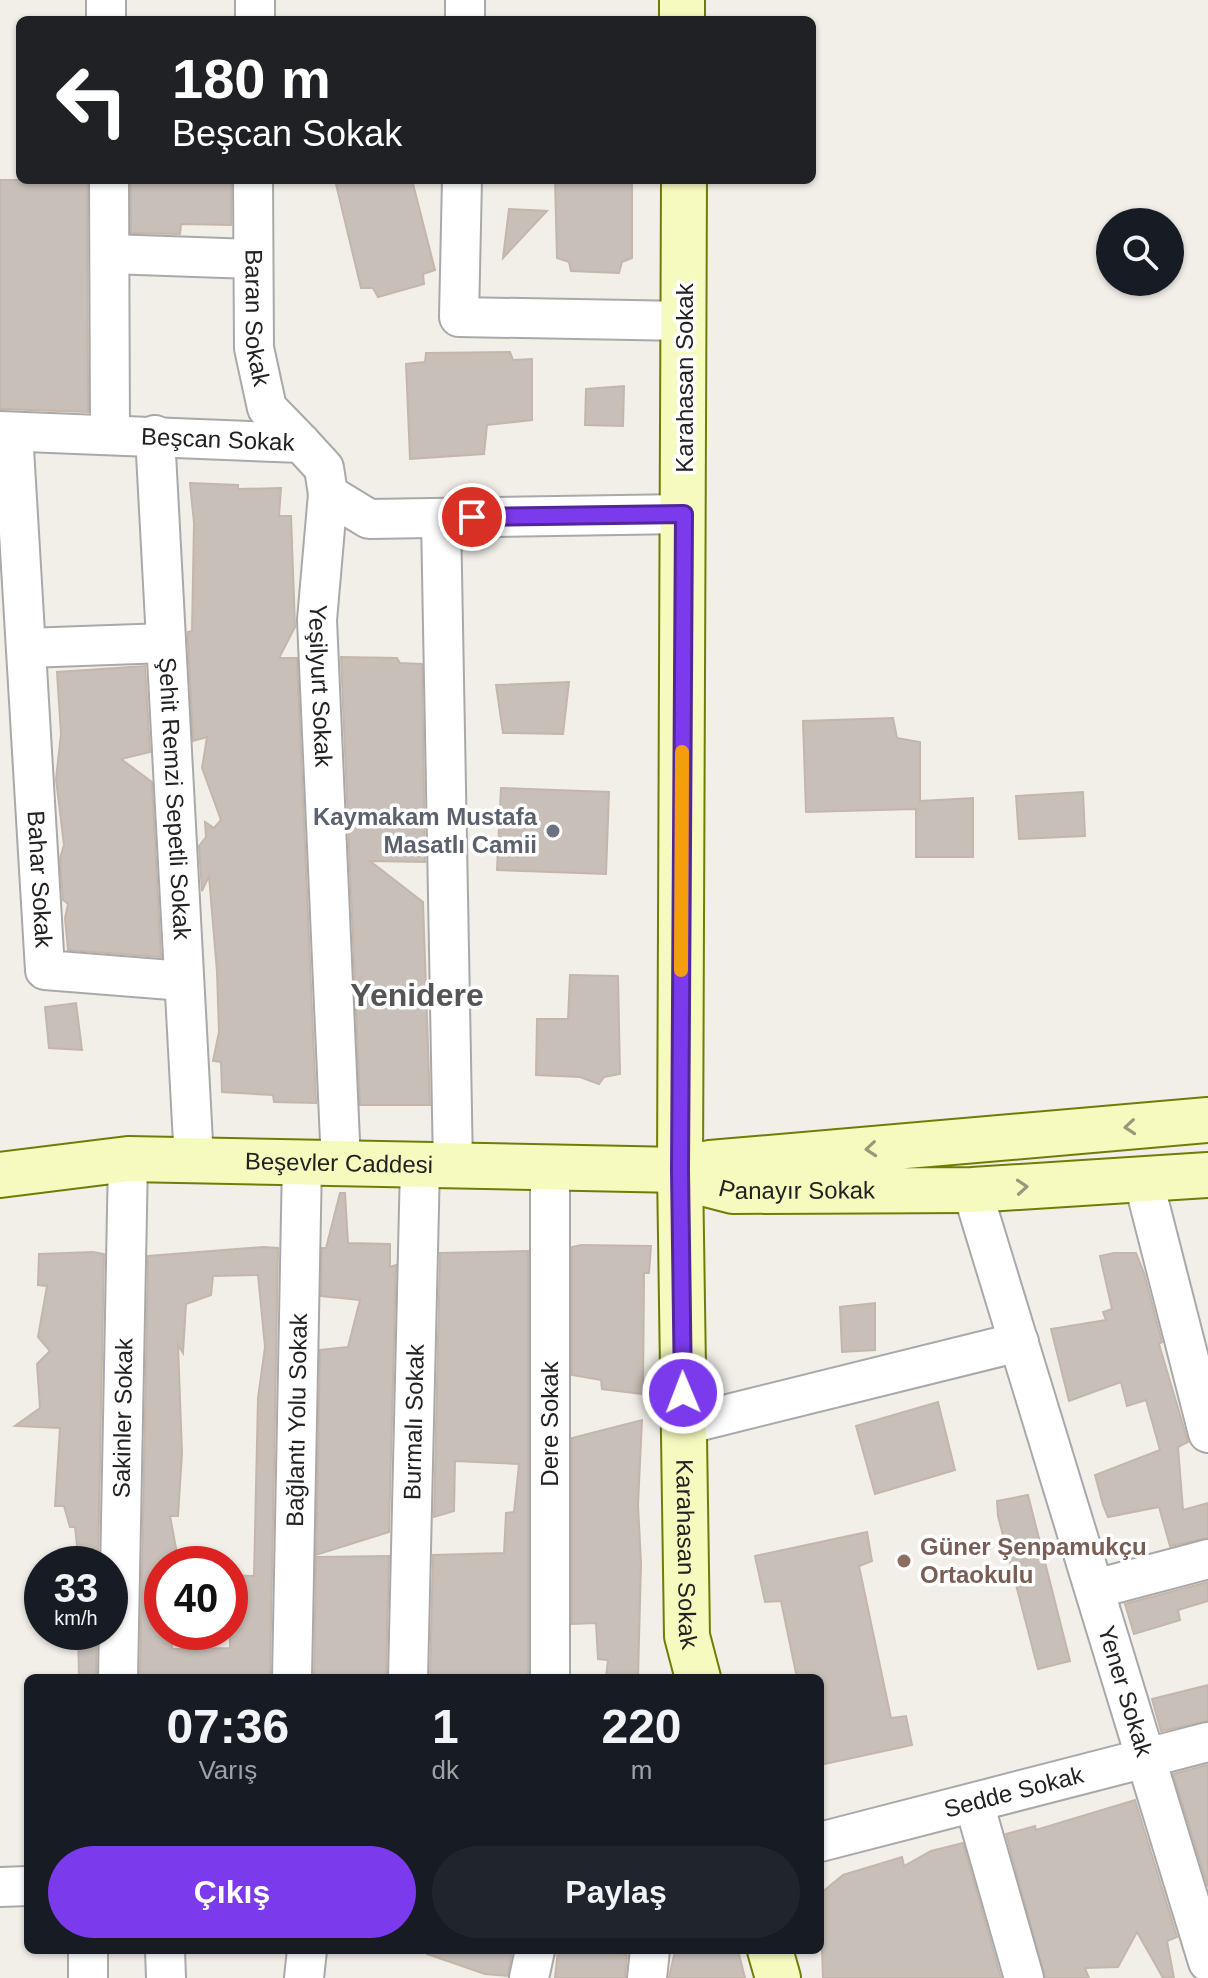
<!DOCTYPE html>
<html lang="tr">
<head>
<meta charset="utf-8">
<style>
	:root { --surface:#171b24; --page:#20242c; --text:#f1f3f6; --muted:#9ea1a6; --accent:#7c3aed }
	body { margin:0; font-family:Helvetica,sans-serif; background:var(--page); color:var(--text); height:100vh; display:flex; flex-direction:column; font-size:30px; white-space:nowrap }
	* { box-sizing:border-box; margin:0 }
	p { font-size:26px; color:var(--muted) }
	.icon { flex:none; width:44px; height:44px; fill:none; stroke:currentColor; stroke-width:2; stroke-linecap:round; stroke-linejoin:round }
	.map { position:relative; flex:1; overflow:hidden }
	.sheet { position:absolute; left:24px; top:1674px; width:800px; height:280px; display:flex; flex-direction:column; background:var(--surface); border-radius:12px; box-shadow:0 2px 6px #0004 }
	.sheet>* { flex:none }
	.top-card { position:absolute; left:16px; top:16px; width:800px; height:168px; border-radius:12px; box-shadow:0 2px 6px #0004; background:#202124; color:#fff; overflow:hidden }
	.tools { position:absolute; left:1096px; top:208px; display:grid; gap:16px }
	.tools a { display:grid; place-items:center; width:88px; height:88px; border-radius:50%; background:var(--surface); box-shadow:0 2px 6px #0004; font-size:40px }
	.speed { position:absolute; left:24px; top:1546px; display:flex; gap:16px; font-size:40px; font-weight:700; text-align:center }
	.speed>* { display:grid; place-content:center; width:104px; height:104px; border-radius:50%; background:var(--surface); box-shadow:0 2px 6px #0004; line-height:1 }
	.speed small { font-size:20px; font-weight:400 }
	.speed .limit { border:12px solid #d22; background:#fff; color:#111 }
	.pin { position:absolute; display:grid; place-items:center; width:68px; height:68px; color:#fff; margin:-34px; border:4px solid #fff; border-radius:50%; box-shadow:0 2px 8px #0007 }
	.me { position:absolute; width:88px; margin:-44px; rotate:359deg; stroke-linejoin:round; filter:drop-shadow(0 0 6px #0008) }
	.turn { display:flex; align-items:center; gap:28px; height:168px; padding:0 24px; font-size:36px }
	.turn .icon { width:104px; height:104px; stroke-width:2.5 }
	.turn b { display:block; font-size:56px; line-height:68px }
	.eta { display:flex; justify-content:space-evenly; align-items:center; height:136px; text-align:center }
	.eta b { font-size:48px; font-weight:800; line-height:56px }
	.cta { display:flex; gap:16px; margin-top:auto; padding:16px 24px }
	.cta a { flex:1; height:92px; border-radius:48px; background:var(--accent); color:#fff; font-size:32px; font-weight:800; line-height:92px; text-align:center }
	.cta a+a { background:var(--page); color:var(--text) }
	.map>svg:first-child { display:block }
</style>
</head>
<body>
<div class="map">
<svg width="1208" height="1978" viewBox="0 0 1208 1978">
	<rect width="100%" height="100%" fill="#f2efe9"/>
	<g fill="#c7bfb8" stroke="#c4b6ab" stroke-width="2" fill-rule="evenodd">
		<polygon points="0,180 87,180 88,412 0,409"/>
		<polygon points="131,180 231,180 231,225 181,224 180,234 131,233"/>
		<polygon points="335,180 412,180 435,270 423,274 424,284 378,297 373,288 361,288"/>
		<polygon points="555,180 632,180 632,258 622,262 619,273 571,271 569,262 557,258"/>
		<polygon points="509,209 547,211 503,258"/>
		<polygon points="510,352 513,360 532,359 532,420 487,425 484,454 410,459 406,364 425,362 426,353"/>
		<polygon points="624,386 623,426 585,425 586,389"/>
		<polygon points="190,483 238,485 238,489 281,488 279,516 291,516 295,627 279,658 297,658 316,1103 274,1102 273,1095 222,1092 221,1062 213,1061 219,1032 217,972 209,876 202,891 199,846 206,837 205,822 214,828 221,820 202,768 207,737 193,741 188,642 188,632 192,631 194,523"/>
		<polygon points="341,657 397,658 400,663 422,664 425,862 370,861 423,902 430,1105 360,1105"/>
		<polygon points="145,666 150,752 121,759 152,782 161,957 68,950 65,918 68,904 63,900 60,858 64,845 56,779 61,734 57,672"/>
		<polygon points="569,682 563,734 503,733 496,685"/>
		<polygon points="893,718 897,738 920,742 920,801 973,798 973,857 916,857 916,809 806,812 803,721"/>
		<polygon points="501,788 609,792 606,874 497,870"/>
		<polygon points="1083,792 1085,836 1019,839 1016,796"/>
		<polygon points="570,975 618,976 620,1074 604,1077 599,1084 580,1077 536,1075 537,1019 568,1019"/>
		<polygon points="76,1003 82,1050 49,1048 45,1007"/>
		<polygon points="340,1193 345,1193 348,1243 390,1244 390,1267 396,1265 389,1532 316,1555 320,1350 348,1347 360,1300 321,1296 322,1248 326,1248"/>
		<polygon points="581,1245 651,1246 649,1273 644,1273 643,1394 602,1389 601,1380 572,1375 572,1247"/>
		<path d="M263 1247 278 1248 270 1678H140L148 1256ZM258 1275 265 1347 258 1398 254 1576 230 1575V1648L172 1649 173 1632H162V1564H179L170 1516H178L182 1453 178 1345 183 1353 186 1304 211 1295 213 1276Z"/>
		<polygon points="528,1251 528,1678 430,1678 433,1555 504,1553 506,1513 514,1512 519,1464 455,1461 454,1511 434,1517 440,1253"/>
		<polygon points="93,1252 104,1254 98,1564 79,1564 75,1527 70,1527 64,1506 55,1506 60,1428 15,1426 40,1408 37,1364 50,1351 38,1337 47,1286 38,1285 39,1254"/>
		<polygon points="1114,1253 1136,1253 1144,1273 1162,1342 1159,1344 1188,1442 1178,1447 1183,1510 1208,1503 1208,1538 1170,1546 1159,1507 1108,1517 1103,1505 1095,1475 1160,1450 1146,1400 1127,1406 1121,1382 1069,1401 1051,1329 1106,1320 1103,1312 1112,1309 1100,1256"/>
		<polygon points="875,1303 875,1350 842,1352 840,1307"/>
		<polygon points="938,1402 955,1470 875,1494 856,1426"/>
		<polygon points="642,1420 638,1505 641,1563 638,1678 606,1678 608,1660 598,1659 596,1623 572,1624 572,1438"/>
		<polygon points="1028,1495 1070,1661 1038,1669 998,1516 997,1501"/>
		<polygon points="867,1532 872,1561 859,1566 891,1718 906,1716 912,1745 820,1765 820,1678 797,1678 781,1601 765,1602 755,1556"/>
		<polygon points="389,1556 386,1678 314,1678 316,1557"/>
		<polygon points="1208,1582 1208,1601 1178,1610 1180,1620 1134,1634 1125,1604"/>
		<polygon points="78,1632 97,1632 96,1678 79,1678"/>
		<polygon points="1208,1685 1208,1721 1161,1731 1152,1699"/>
		<polygon points="1208,1765 1208,1887 1173,1774"/>
		<polygon points="1135,1800 1177,1937 1167,1941 1174,1978 1163,1978 1137,1932 1118,1967 1085,1968 1089,1978 1045,1978 1006,1834 1035,1826 1036,1830"/>
		<polygon points="963,1843 1001,1978 823,1978 820,1894 843,1875 902,1857 904,1866 931,1851"/>
		<polygon points="427,1950 512,1950 508,1976 485,1974 427,1954"/>
		<polygon points="558,1950 596,1950 627,1955 625,1978 555,1978"/>
		<polygon points="675,1950 738,1950 745,1978 669,1978"/>
	</g>
	<g fill="none" stroke-linecap="round" stroke-linejoin="round">
		<defs>
			<g id="street">
				<polyline points="106,0 106,20"/>
				<polyline points="255,20 255,0"/>
				<polyline points="465,20 465,0"/>
				<polyline points="109,180 110,434"/>
				<path id="s1" d="M253 180 254 348 267 408 301 443"/>
				<polyline points="462,180 459,317 686,321"/>
				<polyline points="110,254 252,259"/>
				<path id="s2" d="M0 431 301 443 324 468 328 494 369 519 684 514"/>
				<path id="s3" d="M13 432 45 970 184 981"/>
				<path id="s4" d="M155 435 194 1161"/>
				<path id="s5" d="M328 494 317 620 341 1164"/>
				<polyline points="441,518 453,1166"/>
				<polyline points="26,648 166,643"/>
				<polyline points="1143,1179 1208,1433"/>
				<path id="s6" d="M972 1190 1208 1962"/>
				<polyline points="684,1425 1019,1342"/>
				<polyline points="1095,1589 1208,1559"/>
				<path id="s7" d="M118 1678 128 1159"/>
				<path id="s8" d="M292 1678 302 1162"/>
				<path id="s9" d="M408 1678 420 1165"/>
				<polyline points="550,1678 550,1169"/>
				<polyline points="974,1803 1024,1978"/>
				<path id="s10" d="M820 1842 1208 1742"/>
				<polyline points="0,1887 28,1886"/>
				<polyline points="88,1950 88,1978"/>
				<polyline points="165,1950 166,1978"/>
				<polyline points="304,1978 307,1950"/>
				<polyline points="529,1978 535,1950"/>
				<polyline points="647,1978 650,1950"/>
			</g>
			<g id="secondary">
				<polyline points="682,0 682,20"/>
				<path id="s11" d="M684 180 680 1170 687 1636 698 1678"/>
				<path id="s12" d="M1208 1120 710 1163 680 1170 706 1184 733 1191 972 1190 1208 1175"/>
				<path id="s13" d="M0 1175 128 1159 680 1170"/>
				<polyline points="770,1950 778,1978"/>
			</g>
		</defs>
		<use href="#street" stroke="#a9a9a9" stroke-width="42"/>
		<use href="#secondary" stroke="#707d05" stroke-width="48"/>
		<use href="#street" stroke="#fff" stroke-width="38"/>
		<use href="#secondary" stroke="#f7fabf" stroke-width="44"/>
	</g>
	<defs><path id="oneway-chevron" d="M-2-3.5L2.5 0L-2 3.5" fill="none" stroke-width="1.6" stroke-linecap="round" stroke-linejoin="round" transform="scale(2)"/></defs>
	<g stroke="#979978">
		<use href="#oneway-chevron" transform="translate(1130 1127) rotate(175)"/>
		<use href="#oneway-chevron" transform="translate(871 1149) rotate(175)"/>
		<use href="#oneway-chevron" transform="translate(1022 1187) rotate(-4)"/>
	</g>
	<g fill="none" stroke-linecap="round" stroke-linejoin="round">
		<defs>
			<polyline id="route" points="472,517 684,514 680,1170 683,1393"/>
		</defs>
		<use href="#route" stroke="#51269a" stroke-width="20"/>
		<use href="#route" stroke="#7c3aed" stroke-width="14"/>
		<polyline stroke="#f59e0b" stroke-width="14" points="681,970 682,752"/>
	</g>
	<circle fill="#6b7280" stroke="#fff" stroke-width="3" cx="553" cy="831" r="8"/>
	<circle fill="#8d6e63" stroke="#fff" stroke-width="3" cx="904" cy="1561" r="8"/>
	<g text-anchor="middle" stroke-width="7" stroke-linejoin="round" paint-order="stroke">
		<g font-size="24" fill="#222" stroke="#fff">
			<text dy="8" stroke="none"><textPath href="#s1" startOffset="138">Baran Sokak</textPath></text>
			<text transform="translate(685 378) rotate(-90)" y="8">Karahasan Sokak</text>
			<text dy="8" stroke="none"><textPath href="#s2" startOffset="218">Beşcan Sokak</textPath></text>
			<text dy="8" stroke="none"><textPath href="#s5" startOffset="192">Yeşilyurt Sokak</textPath></text>
			<text dy="8" stroke="none"><textPath href="#s4" startOffset="364">Şehit Remzi Sepetli Sokak</textPath></text>
			<text dy="8" stroke="none"><textPath href="#s3" startOffset="448">Bahar Sokak</textPath></text>
			<text dy="8" stroke="none"><textPath href="#s13" startOffset="340">Beşevler Caddesi</textPath></text>
			<text dy="8" stroke="none"><textPath href="#s12" startOffset="652">Panayır Sokak</textPath></text>
			<text dy="8" stroke="none"><textPath href="#s7" startOffset="260">Sakinler Sokak</textPath></text>
			<text dy="8" stroke="none"><textPath href="#s8" startOffset="258">Bağlantı Yolu Sokak</textPath></text>
			<text dy="8" stroke="none"><textPath href="#s9" startOffset="256">Burmalı Sokak</textPath></text>
			<text transform="translate(550 1424) rotate(-90)" y="8">Dere Sokak</text>
			<text dy="8" stroke="none"><textPath href="#s11" startOffset="1374">Karahasan Sokak</textPath></text>
			<text dy="8" stroke="none"><textPath href="#s6" startOffset="524">Yener Sokak</textPath></text>
			<text dy="8" stroke="none"><textPath href="#s10" startOffset="200">Sedde Sokak</textPath></text>
		</g>
		<g font-size="24" font-weight="bold" fill="#5b616d" stroke="#fff" text-anchor="end">
			<text x="537" y="825">Kaymakam Mustafa<tspan x="537" dy="28">Masatlı Camii</tspan></text>
		</g>
		<g font-size="24" font-weight="bold" fill="#785e54" stroke="#fff" text-anchor="start">
			<text x="920" y="1555">Güner Şenpamukçu<tspan x="920" dy="28">Ortaokulu</tspan></text>
		</g>
		<g font-size="32" font-weight="bold" fill="#555" stroke="#fff">
			<text x="417" y="1006">Yenidere</text>
		</g>
	</g>
</svg>
<div class="tools">
<a><svg class="icon" aria-label="search" viewBox="0 0 24 24"><circle cx="10" cy="10" r="6"/><path d="M15 15l6 6"/></svg></a>
</div>
<div class="speed"><div>33<small>km/h</small></div><div class="limit">40</div></div>
<div class="pin" style="left:472px;top:517px;background:#d93025"><svg class="icon" aria-label="arrive" viewBox="0 0 24 24"><path d="M6 21V4h12l-3 4 3 4H6"/></svg></div>
<svg class="me" style="left:683px;top:1393px" viewBox="-20 -20 40 40"><circle r="17" fill="#7c3aed" stroke="#fff" stroke-width="3"/><path d="M0-11L8 9 0 5-8 9z" fill="#fff"/></svg>
<div class="top-card">
<div class="turn"><svg class="icon" aria-label="left" viewBox="0 0 24 24"><path d="M17 20v-9H6M10 6l-5 5 5 5"/></svg><div><b>180 m</b>Beşcan Sokak</div></div>
</div>
<section class="sheet">
<div class="eta">
<div><b>07:36</b><p>Varış</p></div>
<div><b>1</b><p>dk</p></div>
<div><b>220</b><p>m</p></div>
</div>
<div class="cta"><a>Çıkış</a><a>Paylaş</a></div>
</section>
</div>
</body>
</html>
